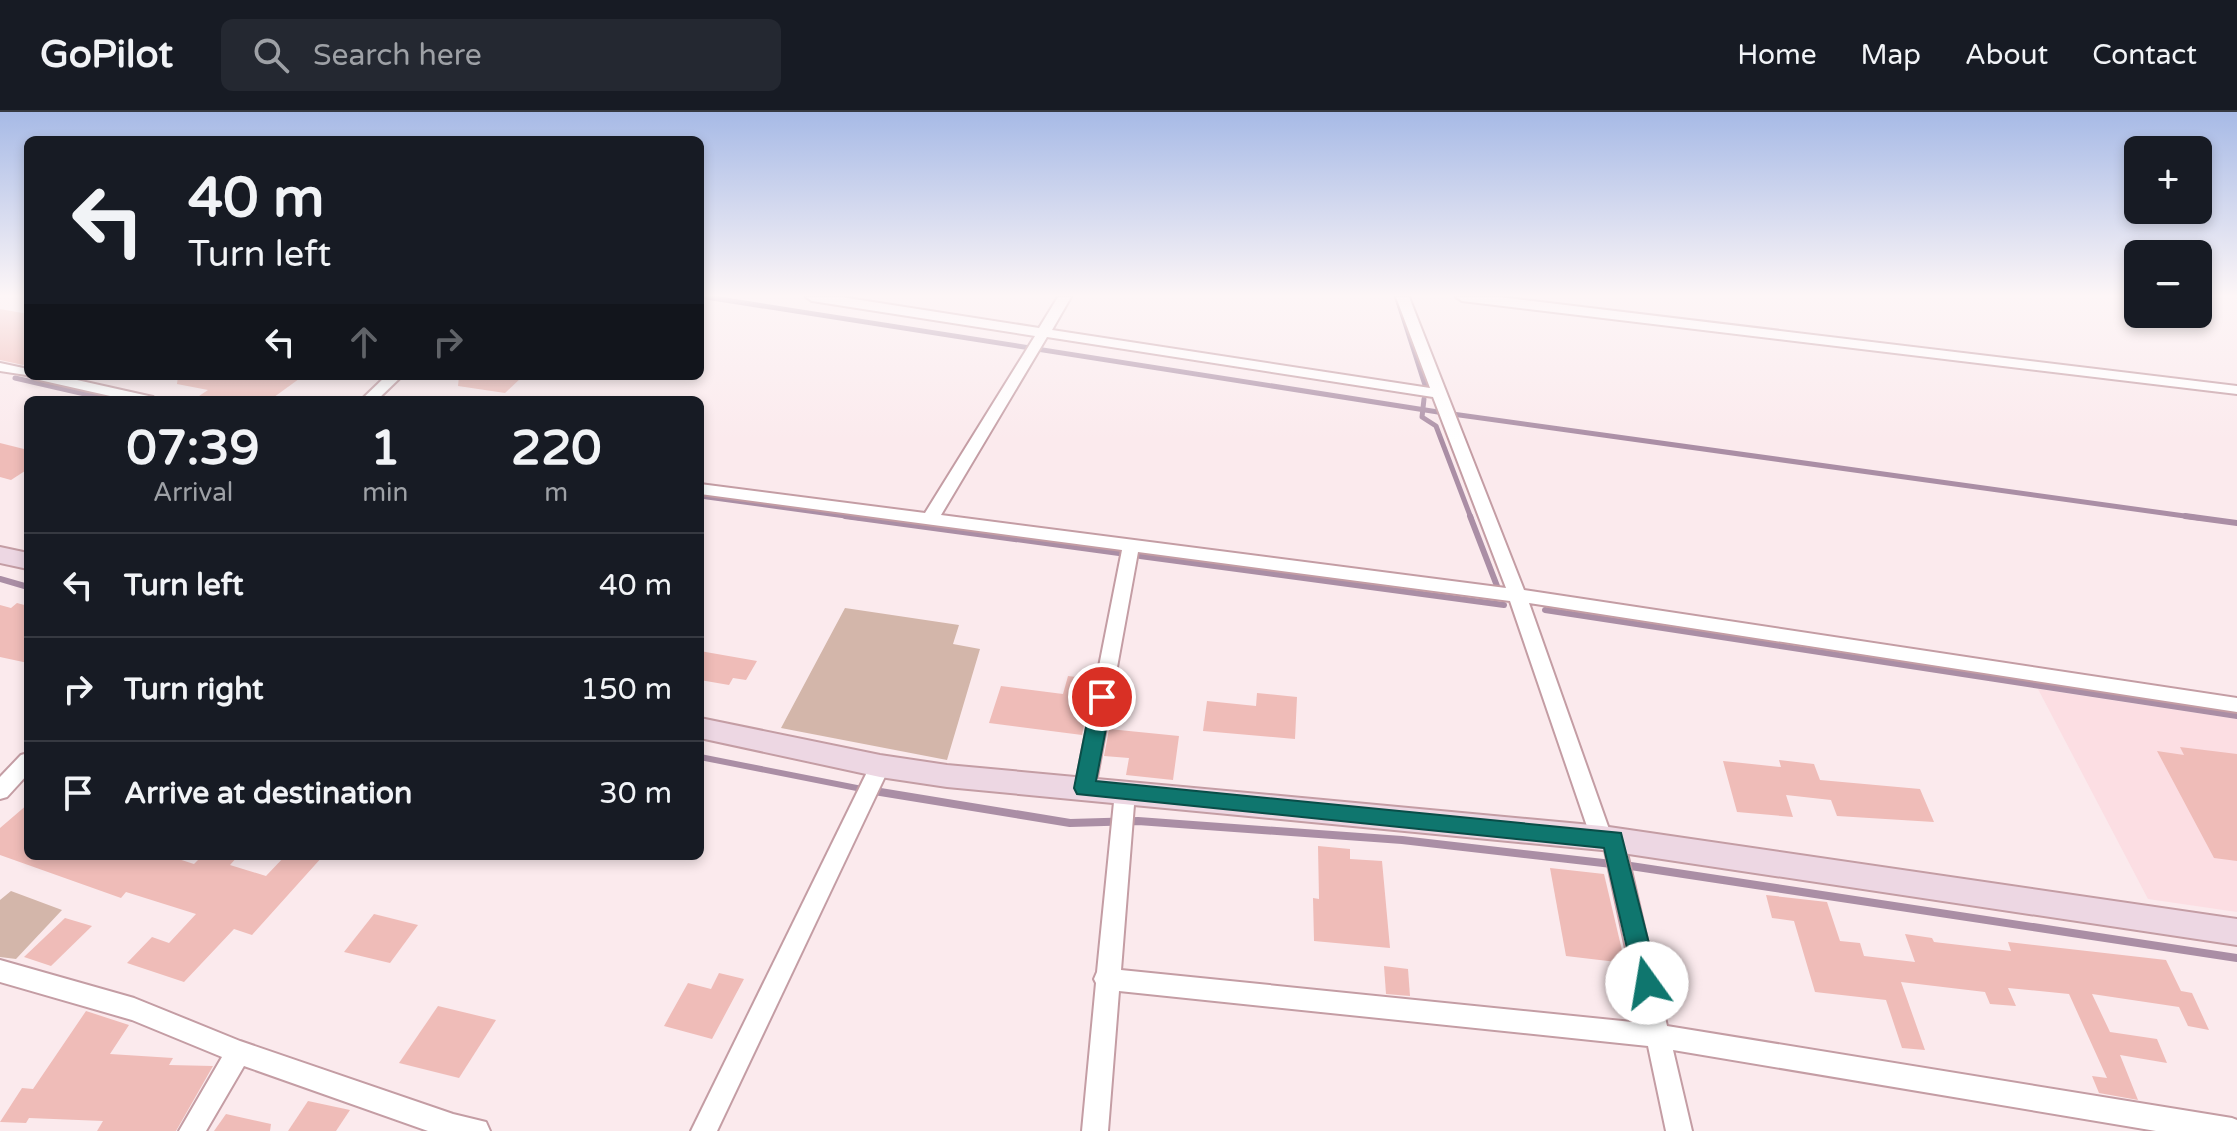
<!DOCTYPE html>
<html lang="en">
<head>
<meta charset="utf-8">
<style>
	:root { --surface:#171b24; --page:#242831; --text:#f1f3f6; --muted:#9ea1a6; --line:#363941 }
	body { margin:0; font-family:"Varela Round",sans-serif; background:var(--page); color:var(--text); height:100vh; display:flex; flex-direction:column; font-size:30px; white-space:nowrap }
	* { box-sizing:border-box; margin:0 }
	p { font-size:26px; color:var(--muted) }
	.icon { flex:none; width:44px; height:44px; fill:none; stroke:currentColor; stroke-width:2; stroke-linecap:round; stroke-linejoin:round }
	.map { position:relative; flex:1; overflow:hidden }
	.drawer { position:absolute; left:24px; top:284px; width:680px; height:464px; display:flex; flex-direction:column; background:var(--surface); border-radius:12px; box-shadow:0 4px 12px #0003 }
	.drawer>* { flex:none }
	.guide { position:absolute; left:24px; top:24px; width:680px; height:244px; border-radius:12px; box-shadow:0 4px 12px #0003; background:#171b24; color:var(--text); overflow:hidden }
	.controls { position:absolute; left:2124px; top:24px; display:grid; gap:16px }
	.controls a { display:grid; place-items:center; width:88px; height:88px; border-radius:12px; background:var(--surface); box-shadow:0 4px 12px #0003; font-size:40px }
	.pin { position:absolute; display:grid; place-items:center; width:68px; height:68px; color:#fff; margin:-34px; border:4px solid #fff; border-radius:50%; box-shadow:0 2px 8px #0007 }
	.me { position:absolute; width:88px; margin:-44px; rotate:347deg; stroke-linejoin:round; filter:drop-shadow(0 0 6px #0008) }
	.turn { display:flex; align-items:center; gap:28px; height:168px; padding:0 32px; font-size:36px }
	.turn .icon { width:104px; height:104px; stroke-width:2.5 }
	.turn b { display:block; font-size:56px; line-height:68px }
	.lanes { display:flex; align-items:center; height:76px; padding:0 32px; background:#0003; justify-content:center; gap:40px; direction:ltr }
	.lanes .off { opacity:.35 }
	.eta { display:flex; justify-content:space-evenly; align-items:center; height:136px; text-align:center }
	.eta b { font-size:48px; font-weight:700; line-height:56px }
	ul { padding:0; list-style:none }
	li { display:flex; align-items:center; gap:24px; height:104px; padding:0 32px; border-top:2px solid var(--line) }
	li div { flex:1 }
	li b { display:block; font-size:30px }
	li em { font-style:normal }
	header { display:flex; align-items:center; gap:48px; box-sizing:border-box; height:112px; padding:0 40px; background:var(--surface); border-bottom:2px solid var(--line) }
	header strong { font-size:38px }
	nav { display:flex; gap:44px; margin-inline-start:auto; font-size:28px }
	.search { width:560px; height:72px; background:var(--page); display:flex; align-items:center; gap:20px; box-sizing:border-box; padding:0 28px; border-radius:12px; color:var(--muted); font-size:30px }
	.map>svg:first-child { display:block }
</style>
</head>
<body>
<header>
<strong>GoPilot</strong>
<div class="search"><svg class="icon" aria-label="search" viewBox="0 0 24 24"><circle cx="10" cy="10" r="6"/><path d="M15 15l6 6"/></svg>Search here</div>
<nav><a>Home</a><a>Map</a><a>About</a><a>Contact</a></nav>
</header>
<div class="map">
<svg width="2237" height="1019" viewBox="0 0 2237 1019">
	<rect width="100%" height="100%" fill="#fbeaed"/>
	<polygon fill="#fcdee3" points="2038,577 2237,607 2237,800 2148,787"/>
	<g fill="#d3b6aa">
		<polygon points="845,496 959,513 953,532 980,537 947,648 781,616"/>
		<polygon points="11,779 62,798 16,847 0,845 0,788"/>
	</g>
	<g fill="none" stroke-linecap="round" stroke-linejoin="round">
		<g stroke="#aa8ea5" stroke-width="5">
			<polyline points="706,185 1438,300 2199,406"/>
			<polyline points="1398,189 1425,273"/>
			<polyline points="15,266 111,288"/>
			<polyline points="1424,287 1422,305 1436,314 1471,406"/>
			<polyline points="700,384 860,406"/>
		</g>
		<g stroke="#aa8ea5" stroke-width="6">
			<polyline points="845,404 1119,441"/>
			<polyline points="1470,404 1497,474"/>
			<polyline points="2185,404 2237,411"/>
			<polyline points="1140,444 1504,493"/>
			<polyline points="0,467 28,475"/>
			<polyline points="1545,498 2237,604"/>
			<polyline points="700,645 872,679"/>
		</g>
		<g stroke="#aa8ea5" stroke-width="8">
			<polyline points="862,677 1070,711 1138,709 1402,728 1612,752"/>
			<polyline points="1624,753 2237,846"/>
		</g>
	</g>
	<g fill="#efbcb8">
		<polygon points="0,197 28,202 28,250 23,253 0,248"/>
		<polygon points="178,264 303,264 270,288 193,288 208,278 177,272"/>
		<polygon points="459,264 523,264 505,281 458,274"/>
		<polygon points="0,331 28,338 28,357 11,368 0,365"/>
		<polygon points="17,491 28,494 28,551 0,545 0,493 11,496"/>
		<polygon points="700,539 757,549 746,568 733,566 729,573 700,568"/>
		<polygon points="1068,564 1093,567 1082,623 989,611 1001,574 1063,582"/>
		<polygon points="1257,581 1297,585 1295,627 1203,619 1207,589 1256,594"/>
		<polygon points="1109,617 1179,624 1173,668 1126,663 1129,646 1104,644"/>
		<polygon points="2180,635 2237,642 2237,749 2214,746 2157,639 2184,643"/>
		<polygon points="1779,648 1814,652 1820,668 1920,677 1934,710 1837,704 1831,688 1786,683 1793,705 1737,700 1723,649 1781,655"/>
		<polygon points="28,692 28,744 169,744 194,752 202,744 238,744 230,753 266,764 285,744 323,744 252,823 234,817 184,870 127,851 152,825 169,831 196,802 126,780 121,786 0,743 0,716"/>
		<polygon points="1318,734 1350,737 1350,747 1382,749 1390,836 1314,829 1313,786 1319,787"/>
		<polygon points="1550,756 1604,762 1625,851 1566,844"/>
		<polygon points="1766,783 1827,790 1840,829 1860,831 1864,844 1915,850 1905,822 1932,826 1934,830 2011,839 2008,830 2166,848 2181,879 2192,881 2209,918 2188,914 2179,895 2092,882 2110,920 2157,927 2167,951 2120,943 2138,988 2099,981 2092,964 2107,966 2069,882 2008,876 2016,894 1990,892 1985,880 1901,870 1925,938 1902,936 1886,888 1815,880 1794,809 1772,806"/>
		<polygon points="374,802 418,813 390,851 344,840"/>
		<polygon points="65,806 92,814 51,854 24,845"/>
		<polygon points="1384,854 1408,857 1410,884 1386,882"/>
		<polygon points="719,861 744,867 712,927 664,914 688,871 711,877"/>
		<polygon points="438,894 496,908 459,966 399,951"/>
		<polygon points="86,899 129,913 110,942 173,946 169,953 213,954 176,1019 97,1019 103,1009 29,1006 26,1011 0,1010 22,976 33,977"/>
		<polygon points="308,989 350,998 336,1019 288,1019"/>
		<polygon points="226,1002 271,1012 270,1019 214,1019"/>
	</g>
	<g fill="none" stroke-linecap="round" stroke-linejoin="round">
		<defs>
			<g id="street">
				<path d="M806 185H841L1039 216 1058 185H1071L1052 218 1430 276 1396 185H1409L1524 478 2237 586V600L1529 491 1610 720 1621 722 1624 728 1667 914 2232 1006 2237 1008V1019H2156L1673 938 1692 1019H1666L1648 934 1119 879 1108 1019H1082L1096 871 1094 867 1097 860 1115 680 1118 674 1125 672 1132 674 1135 680 1121 858 1642 911 1604 734 1595 732 1591 726 1510 489 1138 440 1095 676 1092 682 1085 684 1078 682 1075 676 1122 438 700 382V372L925 401 1035 224 812 189ZM1047 225 1433 285 1506 476 941 403Z"/>
				<polygon points="1456,185 1499,185 2237,274 2237,282 1462,189"/>
				<polygon points="0,251 28,257 28,264 59,264 153,285 155,288 128,288 35,267 33,264 0,259"/>
				<polygon points="386,264 402,264 377,288 361,288"/>
				<polygon points="28,641 28,662 7,685 0,687 0,665 21,643"/>
				<polygon points="880,646 887,648 890,654 717,1019 691,1019 870,654 873,648"/>
				<polygon points="0,848 134,886 240,929 453,1002 486,1010 490,1019 428,1019 244,954 206,1019 179,1019 222,945 132,908 0,870"/>
			</g>
			<g id="secondary">
				<polygon points="0,435 28,441 28,457 0,451"/>
				<polygon points="700,606 880,643 947,653 1602,714 2237,807 2237,833 1602,738 947,675 880,665 700,626"/>
			</g>
		</defs>
		<use href="#street" stroke="#c49da4" stroke-width="4"/>
		<use href="#secondary" stroke="#c49da4" stroke-width="4"/>
		<use href="#street" fill="#fff" fill-rule="evenodd"/>
		<use href="#secondary" fill="#edd7e3" fill-rule="evenodd"/>
	</g>
	<linearGradient id="sky" x2="0" y2="1"><stop stop-color="#a7bae6"/><stop offset="0.56" stop-color="#fdf6f7"/><stop offset="1" stop-color="#fdf6f7" stop-opacity="0"/></linearGradient>
	<rect width="2237" height="328" fill="url(#sky)"/>
	<polygon fill="#0f766e" stroke="#0a4d48" stroke-width="2" points="1102,578 1112,585 1096,669 1621,721 1659,871 1655,879 1647,882 1638,879 1635,871 1604,736 1077,682 1074,676 1092,585"/>
</svg>
<div class="controls">
<a>+</a>
<a>−</a>
</div>
<div class="pin" style="left:1102px;top:585px;background:#d93025"><svg class="icon" aria-label="arrive" viewBox="0 0 24 24"><path d="M6 21V4h12l-3 4 3 4H6"/></svg></div>
<svg class="me" style="left:1647px;top:871px" viewBox="-20 -20 40 40"><circle r="19" fill="#fff"/><path d="M0-13L10 11 0 6-10 11z" fill="#0f766e"/></svg>
<div class="guide">
<div class="turn"><svg class="icon" aria-label="left" viewBox="0 0 24 24"><path d="M17 20v-9H6M10 6l-5 5 5 5"/></svg><div><b>40 m</b>Turn left</div></div>
<div class="lanes"><svg class="icon" aria-label="left" viewBox="0 0 24 24"><path d="M17 20v-9H6M10 6l-5 5 5 5"/></svg><svg class="icon off" aria-label="ahead" viewBox="0 0 24 24"><path d="M12 20V5M6 11l6-6 6 6"/></svg><svg class="icon off" aria-label="right" viewBox="0 0 24 24"><path d="M7 20v-9h11M14 6l5 5-5 5"/></svg></div>
</div>
<section class="drawer">
<div class="eta">
<div><b>07:39</b><p>Arrival</p></div>
<div><b>1</b><p>min</p></div>
<div><b>220</b><p>m</p></div>
</div>
<ul>
<li><svg class="icon" aria-label="left" viewBox="0 0 24 24"><path d="M17 20v-9H6M10 6l-5 5 5 5"/></svg><div><b>Turn left</b></div><em>40 m</em></li>
<li><svg class="icon" aria-label="right" viewBox="0 0 24 24"><path d="M7 20v-9h11M14 6l5 5-5 5"/></svg><div><b>Turn right</b></div><em>150 m</em></li>
<li><svg class="icon" aria-label="arrive" viewBox="0 0 24 24"><path d="M6 21V4h12l-3 4 3 4H6"/></svg><div><b>Arrive at destination</b></div><em>30 m</em></li>
</ul>
</section>
</div>
</body>
</html>
